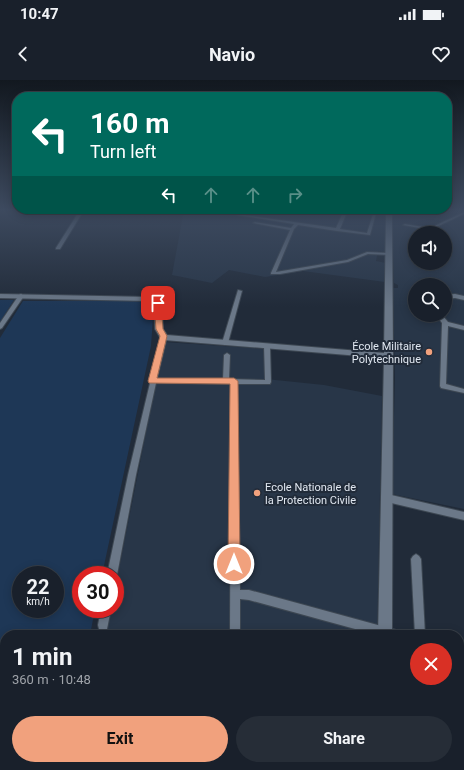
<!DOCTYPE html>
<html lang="en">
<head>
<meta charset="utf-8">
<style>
	:root { --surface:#19202b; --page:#262d37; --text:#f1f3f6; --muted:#9fa3a9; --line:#373e47; --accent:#f1a17d }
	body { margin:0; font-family:Roboto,sans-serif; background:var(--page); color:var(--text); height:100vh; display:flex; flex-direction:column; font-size:15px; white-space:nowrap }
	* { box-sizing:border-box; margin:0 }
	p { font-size:13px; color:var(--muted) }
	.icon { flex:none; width:22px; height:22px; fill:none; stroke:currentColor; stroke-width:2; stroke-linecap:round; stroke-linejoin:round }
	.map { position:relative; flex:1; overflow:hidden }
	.sheet { position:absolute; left:0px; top:550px; width:464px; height:140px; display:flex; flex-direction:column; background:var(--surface); border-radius:16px 16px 0 0; box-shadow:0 2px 10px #0003,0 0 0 1px var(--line) }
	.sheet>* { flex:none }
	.top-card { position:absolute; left:12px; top:12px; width:440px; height:122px; border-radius:16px; box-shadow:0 2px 10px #0003,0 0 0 1px var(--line); background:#00695c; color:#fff; overflow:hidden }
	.controls { position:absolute; left:408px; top:146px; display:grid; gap:8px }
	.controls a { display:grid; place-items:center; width:44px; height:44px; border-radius:50%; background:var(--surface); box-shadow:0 2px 10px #0003,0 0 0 1px var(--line); font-size:20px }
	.speed { position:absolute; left:12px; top:486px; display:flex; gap:8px; font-size:20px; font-weight:700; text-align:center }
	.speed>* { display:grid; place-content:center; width:52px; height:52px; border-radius:50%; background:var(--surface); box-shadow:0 2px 10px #0003,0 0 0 1px var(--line); line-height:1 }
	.speed small { font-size:10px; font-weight:400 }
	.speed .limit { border:6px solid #d22; background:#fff; color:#111 }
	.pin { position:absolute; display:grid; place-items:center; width:34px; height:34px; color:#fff; margin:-17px; border-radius:8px; box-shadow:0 2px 6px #0006 }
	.me { position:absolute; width:44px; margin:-22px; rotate:0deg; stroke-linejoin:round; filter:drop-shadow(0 0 3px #0008) }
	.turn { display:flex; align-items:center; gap:14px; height:84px; padding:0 12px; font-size:18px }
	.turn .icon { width:52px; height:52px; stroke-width:2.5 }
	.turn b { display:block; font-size:28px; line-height:34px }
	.lanes { display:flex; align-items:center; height:38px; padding:0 12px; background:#0003; justify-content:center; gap:20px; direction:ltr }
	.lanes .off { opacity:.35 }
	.round { display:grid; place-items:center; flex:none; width:42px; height:42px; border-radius:21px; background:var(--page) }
	.overview { display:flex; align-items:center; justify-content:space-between; height:68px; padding:0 12px }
	h1 { font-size:24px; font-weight:700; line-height:30px }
	.cta { display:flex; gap:8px; margin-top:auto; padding:8px 12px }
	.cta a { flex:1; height:46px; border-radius:24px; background:var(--accent); color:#111; font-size:16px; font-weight:700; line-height:46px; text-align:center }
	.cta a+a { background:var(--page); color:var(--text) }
	.status { display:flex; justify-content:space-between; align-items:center; height:28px; padding:0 20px; background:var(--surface); direction:ltr }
	.status svg { height:11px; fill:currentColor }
	header { display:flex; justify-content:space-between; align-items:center; height:52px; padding:0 12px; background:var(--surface); font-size:18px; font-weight:700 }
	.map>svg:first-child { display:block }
</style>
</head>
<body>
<div class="status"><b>10:47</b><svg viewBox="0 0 49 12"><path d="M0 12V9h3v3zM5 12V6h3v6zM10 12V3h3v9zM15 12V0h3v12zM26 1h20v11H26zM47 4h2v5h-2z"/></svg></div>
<header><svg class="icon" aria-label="back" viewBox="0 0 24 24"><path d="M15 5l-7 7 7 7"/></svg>Navio<svg class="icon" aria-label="heart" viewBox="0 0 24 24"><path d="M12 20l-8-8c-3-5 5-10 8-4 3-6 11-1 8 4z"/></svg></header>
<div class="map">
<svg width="464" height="690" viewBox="0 0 464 690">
	<rect width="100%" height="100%" fill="#212b39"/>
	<g fill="#283648" fill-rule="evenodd">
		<polygon points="184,130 386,130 386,172 378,171 376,181 386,183 385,202 303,191 265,197 229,190 212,203 172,195"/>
		<path d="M392 130H464V429L392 414 395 298 393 208H398V205L394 203ZM415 153H445V183H415ZM415 205H445V235H415Z"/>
		<polygon points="164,262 266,269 266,299 324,305 382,316 377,555 106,555 111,529 115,529 115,509"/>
		<polygon points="80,685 374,685 374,690 79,690"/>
	</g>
	<g fill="#1e3756" fill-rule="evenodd">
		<polygon points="0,220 14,220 0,242"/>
		<path d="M23 221H145L150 223 153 238 151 266 102 495H81V529H95L90 555H5V685H64L63 690H0V258ZM21 495H55V529H21Z"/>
	</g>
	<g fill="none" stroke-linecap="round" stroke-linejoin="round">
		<defs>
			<g id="street">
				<polygon points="80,130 84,130 60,169 56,169 56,168"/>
				<polygon points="344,130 348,130 340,149 367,153 374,131 377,130 370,155 337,151 298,145 294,149 276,192 347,180 367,172 389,173 391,174 391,175 368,174 348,182 280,194 271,194 271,193 290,150 253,143 255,142 291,148 294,144 236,135 238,134 336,148"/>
				<polygon points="464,132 464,134 430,150 403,145 405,144 430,148"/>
				<polygon points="238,210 242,211 228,263 225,265 222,263"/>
				<polygon points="21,214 24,216 2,248 0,249 0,243 19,215"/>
				<polygon points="455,214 464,216 464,220 455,218 445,219 445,215"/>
				<polygon points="436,235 442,235 448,242 464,246 464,250 448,246 446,304 464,309 464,313 441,308 440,306 442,243"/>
				<polygon points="164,255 167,257 157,299 223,299 224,275 227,273 230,275 229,299 265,300 264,266 267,264 270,266 271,302 270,304 237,304 240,510 249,510 396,550 400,551 401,555 377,555 249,520 240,519 240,555 230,555 231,304 156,303 136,395 117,495 115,498 115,495 107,495 128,395 150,303 149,301 151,299 161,257"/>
				<polygon points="387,414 464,432 464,440 387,422 384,421 383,418 384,415"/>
				<polygon points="416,474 419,476 421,479 425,555 415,555 411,479 413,476"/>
				<polygon points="101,529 111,529 107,549 103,550 99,549 98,545"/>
				<polygon points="237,685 249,685 250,690 238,690"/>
				<rect x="422" y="685" width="12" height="5"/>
			</g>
			<g id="secondary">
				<polygon points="386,130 392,130 393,276 392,555 378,555 384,278 164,260 161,259 155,249 154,224 149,221 0,218 0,214 150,217 162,223 163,249 167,255 384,273"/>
				<rect x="375" y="685" width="18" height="5"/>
			</g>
		</defs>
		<use href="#street" stroke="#3d4752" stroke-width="2"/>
		<use href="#secondary" stroke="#3d4752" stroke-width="2"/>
		<use href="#street" fill="#6b7888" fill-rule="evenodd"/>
		<use href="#secondary" fill="#6b7888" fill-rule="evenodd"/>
	</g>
	<linearGradient id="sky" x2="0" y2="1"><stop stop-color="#12181f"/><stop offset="0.57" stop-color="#3d4a5f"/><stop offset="1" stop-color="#3d4a5f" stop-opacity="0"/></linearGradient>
	<rect width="464" height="227" fill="url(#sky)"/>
	<polygon fill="#f1a17d" stroke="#9d6951" points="158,221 161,223 163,249 167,256 157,298 234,298 238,301 240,484 238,488 234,490 230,488 228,484 230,304 149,303 148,301 160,256 156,249 154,223"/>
	<g fill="#f1a17d" stroke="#212b39" stroke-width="1.5">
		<circle cx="429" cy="272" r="4"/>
		<circle cx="257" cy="413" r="4"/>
	</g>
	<g text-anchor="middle" stroke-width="4" stroke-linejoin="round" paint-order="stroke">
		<g font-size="11" fill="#e0e7f0" stroke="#212b39" text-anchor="end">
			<text x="421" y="270">École Militaire<tspan x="421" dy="13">Polytechnique</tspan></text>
			<text x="265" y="411" text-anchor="start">Ecole Nationale de<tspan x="265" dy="13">la Protection Civile</tspan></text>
		</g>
	</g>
</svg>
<div class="controls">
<a><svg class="icon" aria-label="sound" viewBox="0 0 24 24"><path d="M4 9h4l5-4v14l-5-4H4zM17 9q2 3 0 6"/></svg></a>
<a><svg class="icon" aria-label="search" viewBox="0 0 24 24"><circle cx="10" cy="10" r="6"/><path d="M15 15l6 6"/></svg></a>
</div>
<div class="speed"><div>22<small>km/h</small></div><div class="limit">30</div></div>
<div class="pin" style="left:158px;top:223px;background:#d93025"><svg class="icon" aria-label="arrive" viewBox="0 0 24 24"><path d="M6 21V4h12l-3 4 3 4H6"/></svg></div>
<svg class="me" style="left:234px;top:484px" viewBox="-20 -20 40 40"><circle r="17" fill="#f1a17d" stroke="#fff" stroke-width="3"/><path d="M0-11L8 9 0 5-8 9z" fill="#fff"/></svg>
<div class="top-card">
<div class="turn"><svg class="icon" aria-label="left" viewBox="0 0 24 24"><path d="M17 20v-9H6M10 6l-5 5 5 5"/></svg><div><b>160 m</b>Turn left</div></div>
<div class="lanes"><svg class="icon" aria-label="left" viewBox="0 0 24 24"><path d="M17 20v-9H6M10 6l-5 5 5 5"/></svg><svg class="icon off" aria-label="ahead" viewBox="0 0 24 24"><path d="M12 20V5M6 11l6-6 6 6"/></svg><svg class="icon off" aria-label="ahead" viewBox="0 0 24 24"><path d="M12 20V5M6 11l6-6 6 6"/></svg><svg class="icon off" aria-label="right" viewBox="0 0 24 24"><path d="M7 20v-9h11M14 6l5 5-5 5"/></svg></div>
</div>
<section class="sheet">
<div class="overview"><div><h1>1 min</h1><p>360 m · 10:48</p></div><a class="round" style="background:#d93025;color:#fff"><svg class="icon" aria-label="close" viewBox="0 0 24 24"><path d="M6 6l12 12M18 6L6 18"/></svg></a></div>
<div class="cta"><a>Exit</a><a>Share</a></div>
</section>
</div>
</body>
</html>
